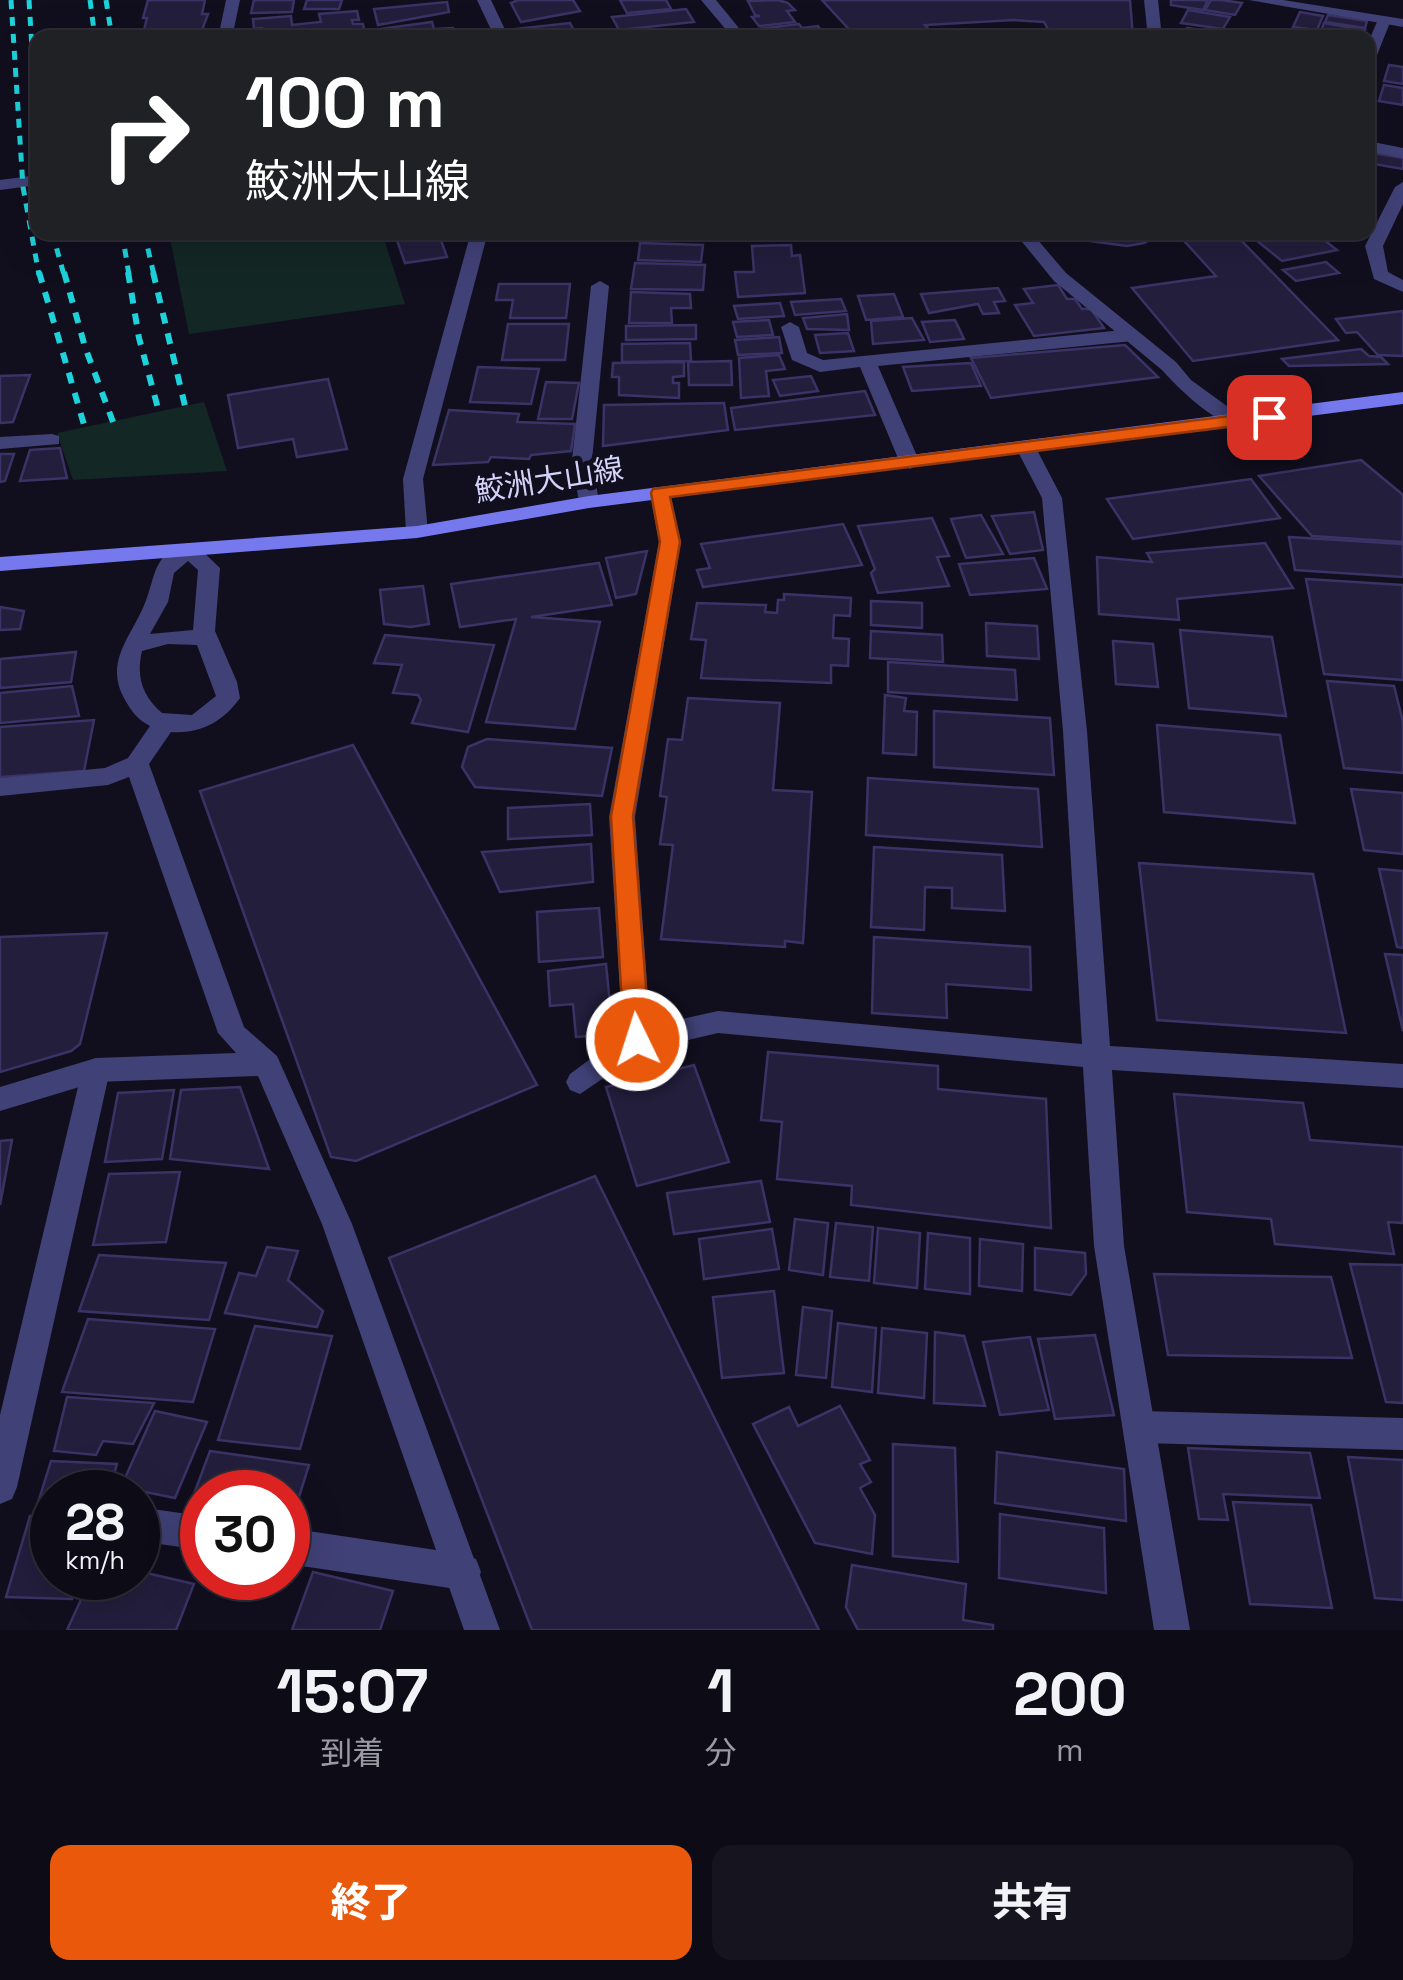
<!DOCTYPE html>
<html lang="ja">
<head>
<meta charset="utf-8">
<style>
	:root { --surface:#0d0b16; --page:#16141f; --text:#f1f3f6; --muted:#9a9ba1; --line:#2d2b35; --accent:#ea580c }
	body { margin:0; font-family:"Space Grotesk","Noto Sans JP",sans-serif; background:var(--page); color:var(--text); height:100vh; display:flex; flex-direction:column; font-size:38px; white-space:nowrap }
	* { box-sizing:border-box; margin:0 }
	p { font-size:32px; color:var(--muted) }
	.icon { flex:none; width:55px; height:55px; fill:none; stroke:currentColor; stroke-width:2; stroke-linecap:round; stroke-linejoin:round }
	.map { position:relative; height:1630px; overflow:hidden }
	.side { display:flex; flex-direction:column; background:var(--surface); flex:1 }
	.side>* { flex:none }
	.hud { position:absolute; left:30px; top:30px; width:1345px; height:210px; border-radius:20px; box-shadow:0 10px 40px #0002,0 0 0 2px var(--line); background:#202124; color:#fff; overflow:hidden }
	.speed { position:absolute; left:30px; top:1470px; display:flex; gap:20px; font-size:50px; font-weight:700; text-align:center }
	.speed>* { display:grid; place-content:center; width:130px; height:130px; border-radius:50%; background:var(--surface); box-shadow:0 10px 40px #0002,0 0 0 2px var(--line); line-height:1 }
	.speed small { font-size:25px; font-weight:400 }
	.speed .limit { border:15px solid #d22; background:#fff; color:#111 }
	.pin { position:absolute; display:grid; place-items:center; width:85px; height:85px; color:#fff; margin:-42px; border-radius:20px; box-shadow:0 5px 15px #0006 }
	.me { position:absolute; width:110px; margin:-55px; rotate:356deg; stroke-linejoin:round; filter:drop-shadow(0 0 8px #0008) }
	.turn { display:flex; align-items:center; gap:35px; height:210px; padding:0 50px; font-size:45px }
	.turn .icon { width:130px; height:130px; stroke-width:2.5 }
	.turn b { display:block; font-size:70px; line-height:85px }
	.eta { display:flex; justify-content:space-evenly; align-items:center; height:170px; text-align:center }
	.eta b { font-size:60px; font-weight:800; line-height:70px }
	.action { display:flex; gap:20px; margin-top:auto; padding:20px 50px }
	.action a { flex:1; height:115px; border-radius:20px; background:var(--accent); color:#fff; font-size:40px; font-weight:800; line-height:115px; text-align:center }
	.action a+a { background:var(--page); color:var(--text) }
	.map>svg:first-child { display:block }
</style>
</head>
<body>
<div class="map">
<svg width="1403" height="1630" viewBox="0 0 1403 1630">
	<rect width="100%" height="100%" fill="#110f1e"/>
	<g fill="#132725">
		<polygon points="169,233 382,233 405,304 189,334"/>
		<polygon points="204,402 227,471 73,480 57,433"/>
	</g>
	<g fill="#221e3c" stroke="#3a3365" stroke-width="2.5">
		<polygon points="148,0 205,0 202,14 208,14 199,38 148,38 150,29 144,30 147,18 143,18"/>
		<polygon points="254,0 294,0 292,12 251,13"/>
		<polygon points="307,0 342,0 339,9 304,9"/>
		<polygon points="518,0 573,0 580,11 521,22 511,3"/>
		<polygon points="620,0 666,0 671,9 627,13"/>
		<polygon points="778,0 788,3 795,10 787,11 795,22 759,26 752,17 760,16 755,15 748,1"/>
		<polygon points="822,0 1130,0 1133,38 1053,38 1044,22 1014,20 925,25 937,38 857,38"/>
		<polygon points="1171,0 1208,0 1203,10 1171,5"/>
		<polygon points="1211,0 1221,0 1242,3 1235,15 1205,10"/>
		<polygon points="447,2 449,12 378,25 374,9"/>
		<polygon points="686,9 694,22 619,30 612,17"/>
		<polygon points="1188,10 1230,17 1223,29 1181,23"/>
		<polygon points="357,11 359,20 352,20 353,24 363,24 366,38 251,38 251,34 262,33 262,28 254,29 253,19 291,16 292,25 321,22 319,14"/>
		<polygon points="1300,12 1323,16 1317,30 1293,27"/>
		<polygon points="1328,15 1367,21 1365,28 1325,22"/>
		<polygon points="432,22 434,29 453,28 456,38 382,38 380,29"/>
		<polygon points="570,23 578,38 519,38 515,29"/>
		<polygon points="1324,23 1365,30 1362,37 1321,31"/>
		<polygon points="799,24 802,28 818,26 826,38 796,38 793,32 785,33 788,38 766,38 758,29"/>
		<polygon points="1187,28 1230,34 1182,38"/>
		<polygon points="1389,65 1403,67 1403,84 1384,81"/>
		<polygon points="1384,85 1403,88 1403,105 1379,101"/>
		<polygon points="1368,152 1403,158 1403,169 1368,163"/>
		<polygon points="394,232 438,232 447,257 405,263"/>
		<polygon points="1071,232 1164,232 1144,243 1127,246 1090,241"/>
		<polygon points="1176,232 1233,232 1338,340 1193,361 1132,288 1216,276"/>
		<polygon points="1246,232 1314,232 1337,250 1282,261"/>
		<polygon points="640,243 703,245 701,262 638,260"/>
		<polygon points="791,245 792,256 800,255 805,293 738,297 735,272 754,272 752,246"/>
		<polygon points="1326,262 1339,273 1296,281 1283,270"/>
		<polygon points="635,263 705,265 703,290 631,289"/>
		<polygon points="499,284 570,284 566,318 510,318 513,300 496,300"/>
		<polygon points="1058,285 1067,299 1075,299 1082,309 1091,309 1104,328 1034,336 1015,305 1033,303 1024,289"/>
		<polygon points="998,288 1005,301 994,302 999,313 983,314 978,304 929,313 921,294"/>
		<polygon points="631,292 690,294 691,308 671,308 672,323 629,323"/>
		<polygon points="894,294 903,317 866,320 858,296"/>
		<polygon points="841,299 846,311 795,315 791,302"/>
		<polygon points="780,303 784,316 738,319 734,306"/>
		<polygon points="1403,311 1403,356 1378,355 1357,332 1346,333 1336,319"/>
		<polygon points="847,314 849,330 807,329 803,318"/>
		<polygon points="912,318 924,340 873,344 871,321"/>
		<polygon points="769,320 773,335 737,337 733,322"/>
		<polygon points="955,320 964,339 930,342 922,322"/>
		<polygon points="508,324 569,324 565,360 502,360"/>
		<polygon points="696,325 696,339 626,340 626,326"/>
		<polygon points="848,333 854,351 820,353 815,335"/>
		<polygon points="779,337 782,353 738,355 735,340"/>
		<polygon points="690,343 691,361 622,362 622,344"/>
		<polygon points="1125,345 1158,377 991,398 971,358"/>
		<polygon points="1361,349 1369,356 1381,357 1388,364 1289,366 1282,359"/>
		<polygon points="779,355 785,369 766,371 769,396 741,398 739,358"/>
		<polygon points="731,361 732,385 689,385 688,362"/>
		<polygon points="684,362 684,376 673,377 673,383 679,383 679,398 619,395 619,377 612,377 613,363"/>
		<polygon points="971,363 981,386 912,391 903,367"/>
		<polygon points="478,367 539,369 531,404 470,402"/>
		<polygon points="30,375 13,422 0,423 0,376"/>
		<polygon points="811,376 818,391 780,396 773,380"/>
		<polygon points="328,379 347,449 297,457 293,439 238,448 228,395"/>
		<polygon points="546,382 579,383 572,419 538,419"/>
		<polygon points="865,391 875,415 735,430 731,408"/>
		<polygon points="724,403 728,430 603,446 604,405"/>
		<polygon points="449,410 519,414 517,422 575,424 571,451 531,455 529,459 491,457 488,462 433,465"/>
		<polygon points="60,448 67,478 20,481 30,450"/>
		<polygon points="0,454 14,454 5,481 0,482"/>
		<polygon points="1361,460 1403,495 1403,542 1312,536 1259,476"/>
		<polygon points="1251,479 1280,518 1133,539 1107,499"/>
		<polygon points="1034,512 1043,550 1010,554 992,516"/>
		<polygon points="981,515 1003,554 966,558 951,519"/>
		<polygon points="932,518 949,556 937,557 949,586 878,593 871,573 875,569 858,526"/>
		<polygon points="843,524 862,565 703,587 697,570 710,568 701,544"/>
		<polygon points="1289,537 1403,544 1403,577 1295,570"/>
		<polygon points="1265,543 1293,588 1177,599 1179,620 1099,614 1097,557 1152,562 1147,553"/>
		<polygon points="647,551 636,594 616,598 606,558"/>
		<polygon points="1034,558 1047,589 970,595 959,564"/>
		<polygon points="599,563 612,605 531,617 600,622 575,729 486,722 516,619 460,627 451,584"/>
		<polygon points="1306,579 1403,585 1403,680 1324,674"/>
		<polygon points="423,586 429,624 411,627 384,624 380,590"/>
		<polygon points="784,594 851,598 850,616 834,615 833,638 849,639 848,666 831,665 831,683 701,678 706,640 691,639 697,603 766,605 765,612 777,613 778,600 784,600"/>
		<polygon points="871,601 922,603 922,628 871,625"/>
		<polygon points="0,607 24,611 20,629 0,630"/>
		<polygon points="986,623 1037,626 1039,659 987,656"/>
		<polygon points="1180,630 1272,637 1286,716 1189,708"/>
		<polygon points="871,631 942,635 943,662 870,658"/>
		<polygon points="385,635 494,645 468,732 412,723 421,700 418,695 393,693 402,665 374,663"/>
		<polygon points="1113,641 1153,644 1158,687 1116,684"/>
		<polygon points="76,652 71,682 0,688 0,659"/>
		<polygon points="888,662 1015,670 1017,700 888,692"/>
		<polygon points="1327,681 1394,686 1403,722 1403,773 1344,768"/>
		<polygon points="72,686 79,716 0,723 0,693"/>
		<polygon points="885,695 906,698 904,711 917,712 916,755 883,753"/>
		<polygon points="688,698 780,703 773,790 812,792 803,943 785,941 785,947 661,939 673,845 660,844 667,797 660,796 668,739 682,740"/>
		<polygon points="934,711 1050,718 1054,775 934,767"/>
		<polygon points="94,720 84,771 0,777 0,727"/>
		<polygon points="1157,725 1280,735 1295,823 1164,812"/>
		<polygon points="487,739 612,748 602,796 475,787 462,767 468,747"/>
		<polygon points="353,745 537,1085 356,1161 331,1157 200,791"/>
		<polygon points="868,778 1038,789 1042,847 866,835"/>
		<polygon points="1351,789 1403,793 1403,854 1364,850"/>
		<polygon points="590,804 592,835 508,839 508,808"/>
		<polygon points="591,844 593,882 500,892 482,852"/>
		<polygon points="874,847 1002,855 1005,911 952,908 952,888 925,887 924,930 871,927"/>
		<polygon points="1139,863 1313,874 1346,1033 1157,1020"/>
		<polygon points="1379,869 1403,871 1403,948 1397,947"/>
		<polygon points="599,908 603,957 539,962 537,912"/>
		<polygon points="107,933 80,1044 71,1051 0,1072 0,937"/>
		<polygon points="874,937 1030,947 1031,990 946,984 947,1018 872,1013"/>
		<polygon points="1385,954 1403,955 1403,1031"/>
		<polygon points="606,964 613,1034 576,1037 573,1004 550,1006 548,971"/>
		<polygon points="768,1052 938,1066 938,1089 1046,1099 1051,1228 851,1205 852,1186 777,1179 782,1122 761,1120"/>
		<polygon points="694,1065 729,1162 637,1186 606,1087"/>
		<polygon points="240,1087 269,1169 170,1159 181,1090"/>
		<polygon points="174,1090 162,1159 105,1162 118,1093"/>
		<polygon points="1174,1094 1303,1103 1310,1140 1403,1147 1403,1223 1388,1222 1394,1254 1275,1244 1271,1219 1187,1212"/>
		<polygon points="12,1140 0,1205 0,1141"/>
		<polygon points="180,1172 166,1242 93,1245 109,1174"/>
		<polygon points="595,1176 819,1630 532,1630 389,1258"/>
		<polygon points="761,1181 770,1222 674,1234 667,1193"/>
		<polygon points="795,1219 828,1223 823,1275 789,1270"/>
		<polygon points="836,1223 873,1227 869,1281 830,1277"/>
		<polygon points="878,1228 920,1233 917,1288 874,1283"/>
		<polygon points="772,1229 779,1269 704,1279 699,1239"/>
		<polygon points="928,1233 970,1238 970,1294 925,1289"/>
		<polygon points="980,1239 1023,1244 1022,1291 979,1286"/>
		<polygon points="267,1247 298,1251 288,1280 323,1311 317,1327 225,1313 239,1273 256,1276"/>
		<polygon points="1035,1248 1085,1253 1086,1274 1071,1295 1035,1290"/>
		<polygon points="99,1255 226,1263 209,1320 79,1311"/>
		<polygon points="1350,1264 1403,1265 1403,1403 1386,1402"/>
		<polygon points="1154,1274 1331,1277 1352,1358 1168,1355"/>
		<polygon points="774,1291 784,1373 722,1378 713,1297"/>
		<polygon points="803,1307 832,1311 826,1378 796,1375"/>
		<polygon points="88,1319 215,1329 193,1402 62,1392"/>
		<polygon points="838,1323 876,1328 872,1392 832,1387"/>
		<polygon points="255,1326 332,1336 300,1449 218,1440"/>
		<polygon points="882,1328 927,1333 924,1398 878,1393"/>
		<polygon points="935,1332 964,1336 985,1406 934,1403"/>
		<polygon points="1095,1335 1114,1415 1055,1419 1038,1339"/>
		<polygon points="1030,1337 1049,1410 1000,1415 983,1342"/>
		<polygon points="67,1397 154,1403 133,1444 103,1441 96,1455 54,1451"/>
		<polygon points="840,1406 870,1460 860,1464 871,1482 860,1488 875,1515 872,1554 815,1543 753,1424 789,1407 798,1426"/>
		<polygon points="155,1411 207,1422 175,1498 121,1487"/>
		<polygon points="893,1444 955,1448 958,1562 893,1556"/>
		<polygon points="1188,1448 1310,1453 1320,1498 1223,1494 1228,1520 1199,1519"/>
		<polygon points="210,1451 309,1465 293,1516 288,1515 288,1492 202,1492 202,1504 191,1502"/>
		<polygon points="997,1452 1124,1469 1126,1521 995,1503"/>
		<polygon points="1348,1457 1403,1460 1403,1600 1375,1598"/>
		<polygon points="51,1461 117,1464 109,1492 52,1492 52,1510 36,1509"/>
		<polygon points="1233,1502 1311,1505 1332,1608 1250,1604"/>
		<polygon points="1000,1514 1104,1528 1106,1593 999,1578"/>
		<polygon points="30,1516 52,1516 52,1578 78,1578 72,1599 6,1597"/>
		<polygon points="852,1565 966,1584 963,1620 993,1625 993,1630 858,1630 846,1607"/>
		<polygon points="138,1571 194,1584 176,1630 67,1630 91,1578 138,1578"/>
		<polygon points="313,1572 393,1591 380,1630 292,1630"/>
	</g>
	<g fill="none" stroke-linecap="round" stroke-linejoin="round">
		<g fill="#404177" fill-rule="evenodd">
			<polygon points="1144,0 1158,0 1162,38 1148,38"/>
			<polygon points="1379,17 1391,20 1375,60 1368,64 1368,43"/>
			<polygon points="1368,141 1403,148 1403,158 1368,151"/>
			<polygon points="1403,182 1403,204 1383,246 1388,272 1403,280 1403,292 1374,279 1365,246 1395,187"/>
			<polygon points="600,281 609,286 592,460 599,502 589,508 579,502 572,460 591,286"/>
			<polygon points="790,322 799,327 807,353 823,360 1133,329 1142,335 1133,341 878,366 920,463 910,469 900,463 860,367 820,372 792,360 781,327"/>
			<polygon points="52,434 59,436 59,444 0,449 0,437"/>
			<polygon points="96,1058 106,1062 110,1070 17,1487 12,1499 0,1504 0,1415 82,1070 86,1062"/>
			<polygon points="1141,1411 1403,1418 1403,1450 1141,1443 1129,1438 1124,1427 1129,1416"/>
			<polygon points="138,1507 202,1516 202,1550 138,1541"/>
			<polygon points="288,1528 463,1554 476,1559 481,1572 476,1585 463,1590 288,1564"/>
		</g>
		<g fill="#404177" fill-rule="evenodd">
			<polygon points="226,0 240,0 232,38 218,38"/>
			<polygon points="477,0 491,0 509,38 495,38"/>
			<polygon points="701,0 716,0 747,38 733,38"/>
			<polygon points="1249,0 1283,0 1403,19 1403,27"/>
			<polygon points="38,175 38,185 0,190 0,180"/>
			<polygon points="471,232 488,232 423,479 428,532 417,538 406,532 403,479"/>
			<path d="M1014 232H1031L1066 273 1176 362 1191 380 1242 417V425C1219 429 1177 387 1162 370L1054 281Z"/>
			<polygon points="1026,442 1036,448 1062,498 1087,731 1110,1046 1403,1064 1403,1088 1112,1070 1124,1246 1190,1630 1154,1630 1094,1246 1083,1067 718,1033 645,1050 580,1094 570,1090 566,1082 570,1074 623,1035 609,817 659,542 650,493 660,487 670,493 681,542 635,817 650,1026 718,1011 1082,1044 1063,731 1042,498 1016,448"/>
			<path d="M188 543 196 545 220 568 215 631 237 682 240 698C223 722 200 734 171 732L149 764 244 1027 277 1056 352 1224 500 1630H464L322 1224 258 1076 96 1082 0 1111V1087L96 1058 236 1053 218 1033 129 777 108 785 0 796V778L105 768 128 758 150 726C138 720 131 711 124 698 104 661 132 636 145 603 156 577 152 553 188 543ZM188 561 198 570 193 630 150 634 168 602 174 573ZM168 644 197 645 216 696 192 715 162 713C142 696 136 676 142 651Z"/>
		</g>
		<polygon fill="#7579ed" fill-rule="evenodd" points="1403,392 1403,404 589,508 417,538 0,571 0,557 417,526 589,496"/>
		<g stroke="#1dd2da" stroke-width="5" stroke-dasharray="9 8" stroke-linecap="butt">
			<polyline points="11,0 23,187 39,275"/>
			<polyline points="29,0 38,145"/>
			<polyline points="90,0 95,38"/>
			<polyline points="106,0 112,38"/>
			<polyline points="52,232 64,275"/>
			<polyline points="122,232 129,275"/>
			<polyline points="144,232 154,275"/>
		</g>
		<g stroke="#1dd2da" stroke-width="6" stroke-dasharray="11 10" stroke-linecap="butt">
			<polyline points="39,272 85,428"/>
			<polyline points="64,272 85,347 113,422"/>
			<polyline points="128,272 139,338 159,412"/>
			<polyline points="153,272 185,406"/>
		</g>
	</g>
	<polygon fill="#ea580c" stroke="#983908" stroke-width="2.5" points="1269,411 1278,417 1275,421 670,497 680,542 633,816 650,1040 646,1048 637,1051 628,1048 624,1040 611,816 660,542 651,493 653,489"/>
	<g text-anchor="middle" stroke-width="10" stroke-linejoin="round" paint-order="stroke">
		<g font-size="30" fill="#d4d2f9" stroke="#110f1e">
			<text transform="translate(549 480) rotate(-9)" y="10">鮫洲大山線</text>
		</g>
	</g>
</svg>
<div class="speed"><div>28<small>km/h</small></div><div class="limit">30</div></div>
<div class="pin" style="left:1269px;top:417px;background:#d93025"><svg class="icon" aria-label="arrive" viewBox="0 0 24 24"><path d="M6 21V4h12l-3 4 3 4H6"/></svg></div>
<svg class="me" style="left:637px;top:1040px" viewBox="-20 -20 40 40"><circle r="17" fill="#ea580c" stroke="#fff" stroke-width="3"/><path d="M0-11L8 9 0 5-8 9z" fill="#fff"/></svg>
<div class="hud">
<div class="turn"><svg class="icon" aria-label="right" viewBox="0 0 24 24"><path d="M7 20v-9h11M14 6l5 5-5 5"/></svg><div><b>100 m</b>鮫洲大山線</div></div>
</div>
</div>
<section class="side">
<div class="eta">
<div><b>15:07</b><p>到着</p></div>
<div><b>1</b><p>分</p></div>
<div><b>200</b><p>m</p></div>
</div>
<div class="action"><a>終了</a><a>共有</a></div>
</section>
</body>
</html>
